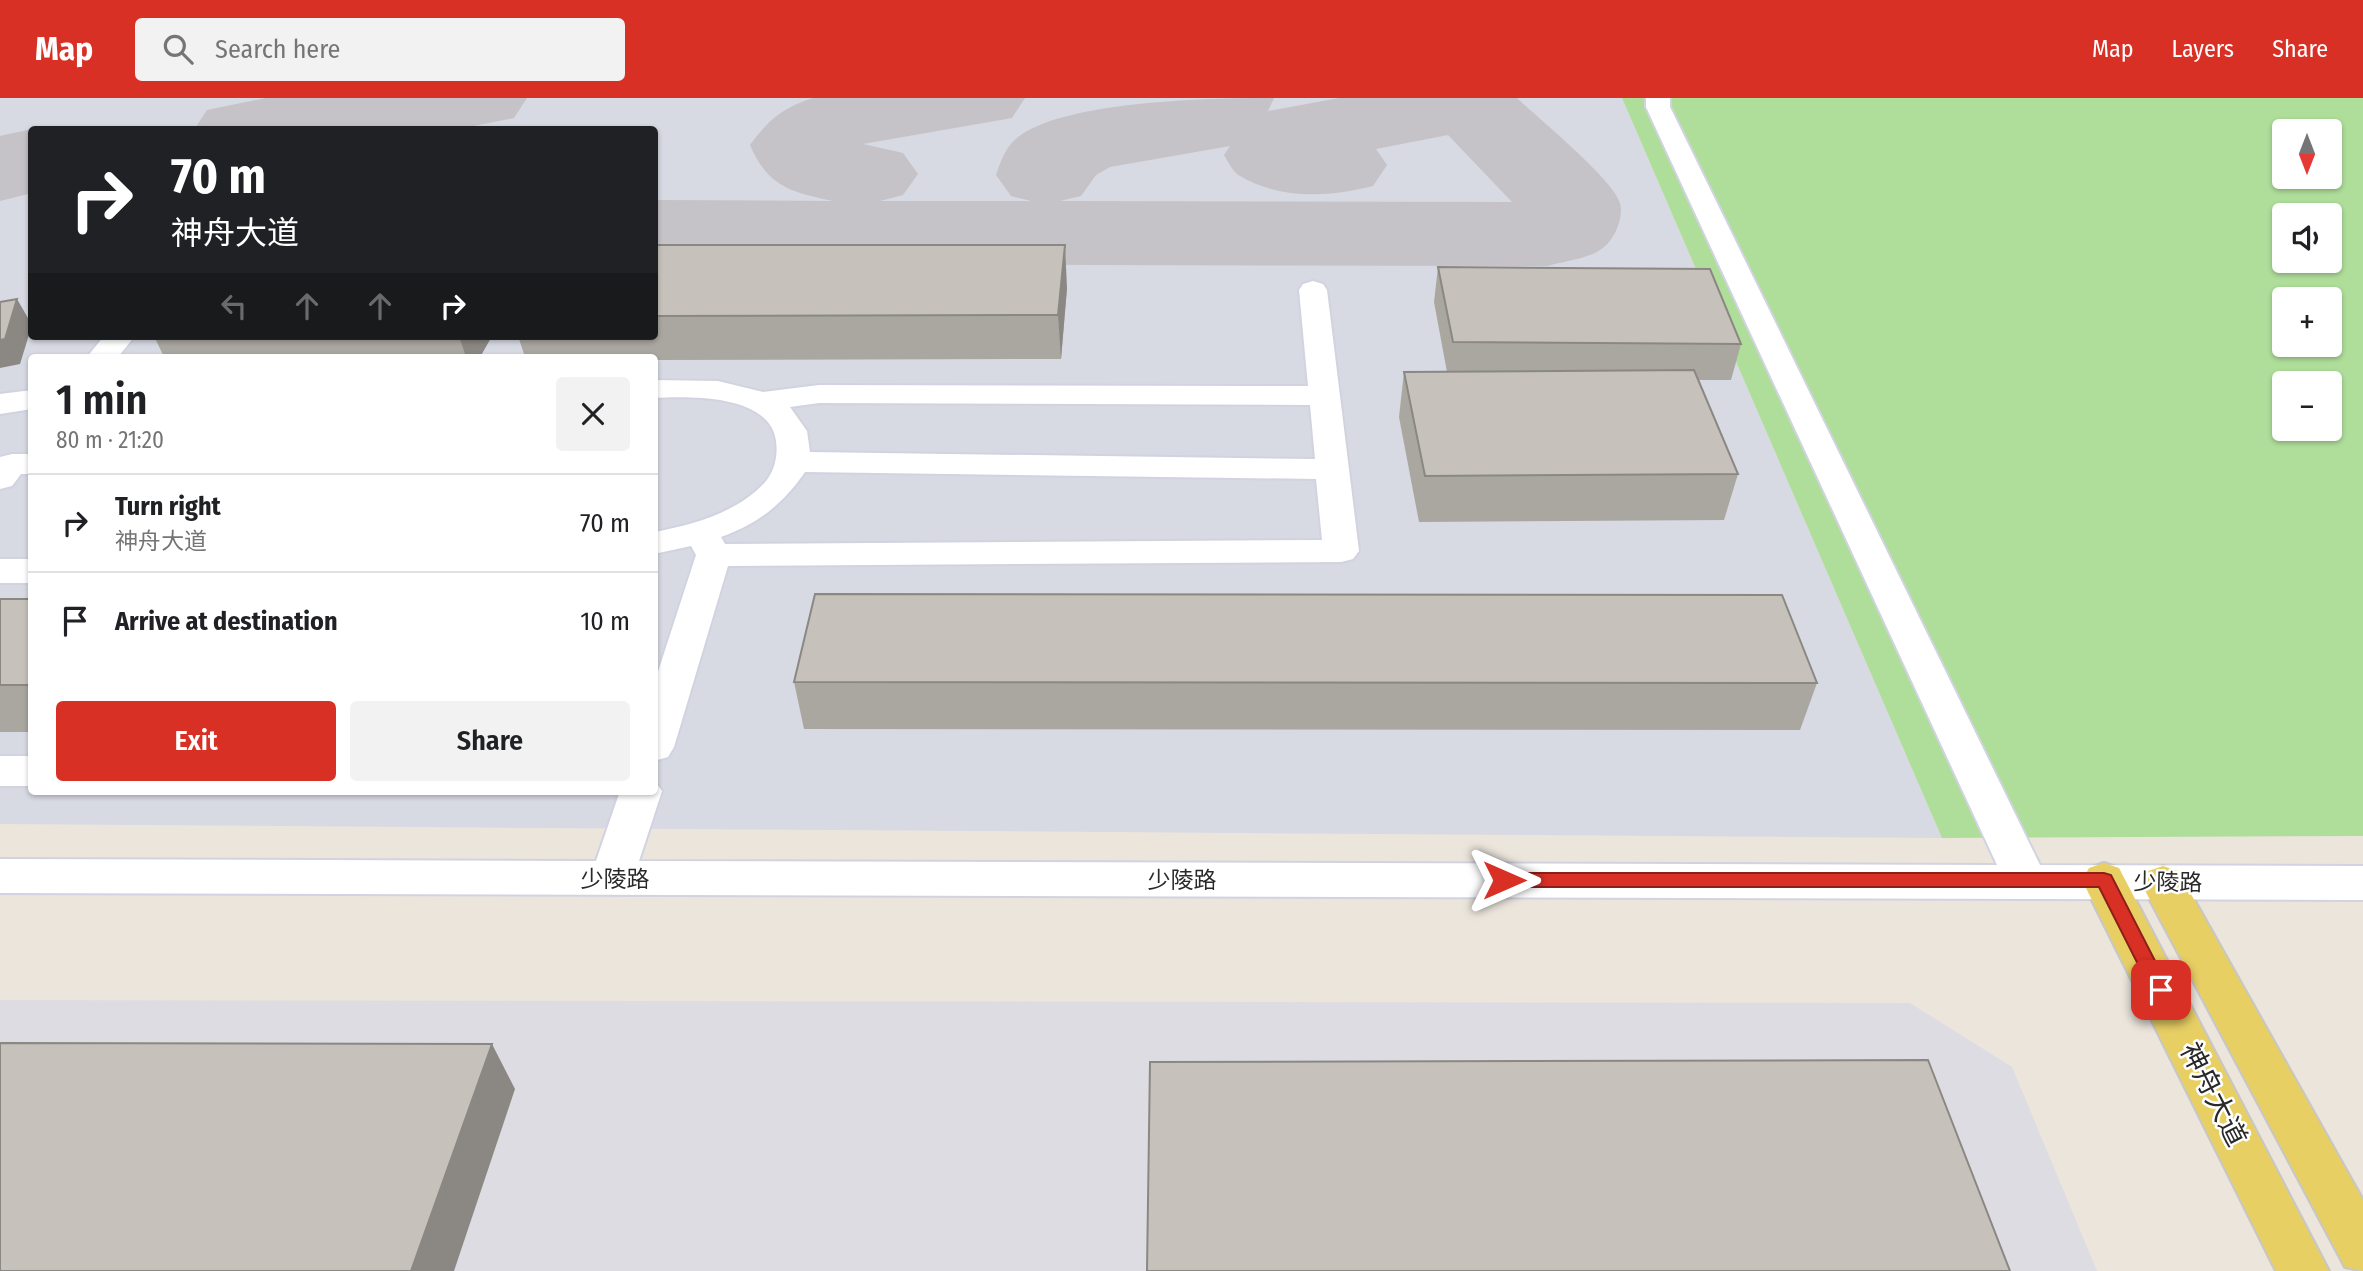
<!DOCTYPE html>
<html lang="en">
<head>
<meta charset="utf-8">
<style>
	:root { --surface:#fff; --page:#f2f2f2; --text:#202124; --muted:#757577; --line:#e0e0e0; --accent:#d93025 }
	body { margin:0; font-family:"Fira Sans Condensed","Noto Sans SC",sans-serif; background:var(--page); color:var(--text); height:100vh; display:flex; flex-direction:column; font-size:26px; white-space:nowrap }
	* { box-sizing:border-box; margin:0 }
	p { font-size:23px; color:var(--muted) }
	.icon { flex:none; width:38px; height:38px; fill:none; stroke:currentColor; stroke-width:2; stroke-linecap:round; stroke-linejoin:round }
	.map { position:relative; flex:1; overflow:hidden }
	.panel { position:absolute; left:28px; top:256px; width:630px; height:441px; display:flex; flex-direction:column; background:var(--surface); border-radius:7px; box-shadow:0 2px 5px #0004 }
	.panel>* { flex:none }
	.hud { position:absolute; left:28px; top:28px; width:630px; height:214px; border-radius:7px; box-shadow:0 2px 5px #0004; background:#202124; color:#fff; overflow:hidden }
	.needle { width:46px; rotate:180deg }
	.fabs { position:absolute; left:2272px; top:21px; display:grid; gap:14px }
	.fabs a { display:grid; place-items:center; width:70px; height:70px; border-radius:7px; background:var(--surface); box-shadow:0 2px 5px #0004; font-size:35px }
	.pin { position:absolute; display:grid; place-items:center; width:60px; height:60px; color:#fff; margin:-30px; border-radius:14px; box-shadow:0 4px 10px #0006 }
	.me { position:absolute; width:77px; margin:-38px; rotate:90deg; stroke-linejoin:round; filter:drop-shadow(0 0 5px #0008) }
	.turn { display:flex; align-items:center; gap:24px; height:147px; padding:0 28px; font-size:32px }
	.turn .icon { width:91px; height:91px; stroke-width:2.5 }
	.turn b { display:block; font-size:49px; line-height:60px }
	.lanes { display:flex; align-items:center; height:66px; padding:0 28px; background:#0003; justify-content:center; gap:35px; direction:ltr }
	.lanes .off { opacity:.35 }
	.round { display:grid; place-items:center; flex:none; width:74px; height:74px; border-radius:7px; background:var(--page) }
	.head { display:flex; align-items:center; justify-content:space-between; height:119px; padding:0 28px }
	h1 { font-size:42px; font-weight:600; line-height:52px }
	.primary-button { display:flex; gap:14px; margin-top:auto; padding:14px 28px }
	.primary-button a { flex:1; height:80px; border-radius:7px; background:var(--accent); color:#fff; font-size:28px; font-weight:600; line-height:80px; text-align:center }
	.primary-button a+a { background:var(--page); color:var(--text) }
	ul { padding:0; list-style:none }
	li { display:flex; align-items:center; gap:21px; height:98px; padding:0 28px; border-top:2px solid var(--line) }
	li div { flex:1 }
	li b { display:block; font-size:26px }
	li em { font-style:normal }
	header { display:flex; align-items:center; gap:42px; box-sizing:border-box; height:98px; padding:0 35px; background:var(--accent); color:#fff }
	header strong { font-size:33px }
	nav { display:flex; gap:38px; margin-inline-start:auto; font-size:24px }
	.search { width:490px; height:63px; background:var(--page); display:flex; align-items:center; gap:18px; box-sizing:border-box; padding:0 24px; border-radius:7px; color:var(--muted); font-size:26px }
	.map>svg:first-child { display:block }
</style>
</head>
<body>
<header>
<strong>Map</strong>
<div class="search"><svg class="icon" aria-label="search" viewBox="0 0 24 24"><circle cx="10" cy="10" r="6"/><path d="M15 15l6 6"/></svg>Search here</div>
<nav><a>Map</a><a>Layers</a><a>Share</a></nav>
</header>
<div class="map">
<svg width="2363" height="1173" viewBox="0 0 2363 1173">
	<rect width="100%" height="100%" fill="#ebe5dc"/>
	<polygon fill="#dedce3" points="0,902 1910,905 2012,969 2097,1173 0,1173"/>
	<path fill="#d7d9e3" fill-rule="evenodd" d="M0 0H1622L1942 740 0 726ZM32 32H654V238H32ZM32 259H654V693H32Z"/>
	<path fill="#afde9b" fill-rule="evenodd" d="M1622 0H2363V738L1942 740ZM2284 33H2329V79H2284ZM2284 117H2329V163H2284ZM2284 201H2329V247H2284ZM2284 285H2329V331H2284Z"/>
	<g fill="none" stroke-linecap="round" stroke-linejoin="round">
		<g fill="#c5c3c7" fill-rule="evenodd">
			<polygon points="266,0 527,0 514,20 454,32 194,32 207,12"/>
			<path d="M813 0H1025L1012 20 863 46 903 55 918 76 903 97 880 103H1031L1011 98 996 77C1000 65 1006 48 1017 40 1064 2 1214 0 1274 0L1268 13 1339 0H1517C1538 20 1613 81 1620 105 1624 119 1615 140 1604 149 1590 161 1564 163 1547 168L654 166V102L833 103C791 94 768 89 750 47 768 22 784 9 813 0ZM1448 37 1512 104 1060 103 1081 98 1096 77 1110 69 1230 48 1224 57C1228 64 1234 75 1240 78 1280 102 1330 99 1373 88L1387 67 1376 51Z"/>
			<polygon points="32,31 36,32 32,32 32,95 0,103 0,38"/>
		</g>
		<defs>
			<g id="minor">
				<polygon points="1646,0 1670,0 1670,9 2040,767 2363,768 2363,802 0,795 0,761 596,763 620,693 654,693 654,682 662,693 639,763 1997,767 1646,9"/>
				<path d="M1313 183 1323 186 1327 192 1359 453 1353 461 1341 464 728 468 674 649 668 659 654 663V586L696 457 691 448 654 456V434C693 427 739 414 766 383 775 372 778 357 776 343 770 296 689 298 654 300V282L718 283 763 294 819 287 1308 288 1299 192 1303 186ZM819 305 1310 307 1315 361 810 354 807 333 790 309ZM805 374 1316 381 1322 442 725 446 721 439C758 426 783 406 805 374Z"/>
				<polygon points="104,238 135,238 118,259 87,259"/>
				<polygon points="32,292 32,311 0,316 0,296"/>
				<polygon points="12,356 32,356 32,376 21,376 12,388 0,391 0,359"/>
				<rect x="0" y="461" width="32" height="24"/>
				<rect x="0" y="658" width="32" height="30"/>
			</g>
			<g id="major">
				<polygon points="2104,765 2119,770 2329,1173 2276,1173 2082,782 2089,770"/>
				<polygon points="2163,768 2178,773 2363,1102 2363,1173 2345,1169 2141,785 2148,773"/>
			</g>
		</defs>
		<use href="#minor" stroke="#d1d3e1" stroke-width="4"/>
		<use href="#major" stroke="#c7c7c7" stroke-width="4"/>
		<use href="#minor" fill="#fff" fill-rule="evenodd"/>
		<use href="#major" fill="#e8cf64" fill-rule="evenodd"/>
	</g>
	<g fill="#aaa7a1">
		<polygon points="654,147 1067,190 1061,261 654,262 654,259 525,259 518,238 654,238"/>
		<polygon points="1438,169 1741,246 1731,282 1698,282 1738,376 1724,422 1419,424 1399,319 1404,274 1447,274 1434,204"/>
		<polygon points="154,238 492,238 480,259 164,259"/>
		<rect x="0" y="501" width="32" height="133"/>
		<polygon points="794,584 1817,585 1800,632 804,631"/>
	</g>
	<g fill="#8b8883">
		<polygon points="1065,147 1067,190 1061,261 1058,217"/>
		<polygon points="17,201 32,227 20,266 0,270 0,242"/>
		<polygon points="459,238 492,238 480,259 466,259"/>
		<polygon points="492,946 515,991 454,1173 411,1173"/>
	</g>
	<g fill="#c6c2bb" stroke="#8b8883" stroke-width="2">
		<polygon points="654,147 1065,147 1058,217 654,218"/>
		<polygon points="1438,169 1710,171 1741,246 1453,244"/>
		<polygon points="17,201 5,241 0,242 0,204"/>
		<polygon points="1694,272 1738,376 1425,378 1404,274"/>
		<polygon points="815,496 1782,497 1817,585 794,584"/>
		<rect x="0" y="501" width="32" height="86"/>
		<polygon points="0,945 492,946 411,1173 0,1173"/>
		<polygon points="1928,962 2010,1173 1147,1173 1150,964"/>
	</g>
	<polygon fill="#d93025" stroke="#8d1f18" stroke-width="2" points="1504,775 2104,775 2111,777 2170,892 2167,898 2154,898 2099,789 1504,789 1496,782"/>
	<g text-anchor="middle" stroke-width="5" stroke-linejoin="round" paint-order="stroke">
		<g font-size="23" fill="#292929" stroke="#fff">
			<text x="615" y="789">少陵路</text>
			<text x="1182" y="790">少陵路</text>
			<text transform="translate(2168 784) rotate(1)" y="8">少陵路</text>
		</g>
		<g font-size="28" fill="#292929" stroke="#fff">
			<text transform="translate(2214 996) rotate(63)" y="10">神舟大道</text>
		</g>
	</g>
</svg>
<div class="fabs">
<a><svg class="needle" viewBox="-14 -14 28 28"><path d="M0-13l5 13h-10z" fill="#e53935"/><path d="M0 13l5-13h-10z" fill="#757577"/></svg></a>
<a><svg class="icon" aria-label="sound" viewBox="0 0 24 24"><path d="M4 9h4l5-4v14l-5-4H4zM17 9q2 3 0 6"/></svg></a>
<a>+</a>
<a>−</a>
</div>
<div class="pin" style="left:2161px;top:892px;background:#d93025"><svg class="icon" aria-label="arrive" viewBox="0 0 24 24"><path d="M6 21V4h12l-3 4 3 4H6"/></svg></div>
<svg class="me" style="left:1504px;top:782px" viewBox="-20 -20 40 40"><path d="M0-17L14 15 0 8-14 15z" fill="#d93025" stroke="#fff" stroke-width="4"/></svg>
<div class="hud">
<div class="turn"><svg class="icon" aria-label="right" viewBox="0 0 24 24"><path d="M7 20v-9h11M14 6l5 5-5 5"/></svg><div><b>70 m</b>神舟大道</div></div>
<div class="lanes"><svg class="icon off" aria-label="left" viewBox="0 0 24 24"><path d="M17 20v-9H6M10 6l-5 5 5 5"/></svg><svg class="icon off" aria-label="ahead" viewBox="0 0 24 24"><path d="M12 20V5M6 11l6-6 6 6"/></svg><svg class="icon off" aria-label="ahead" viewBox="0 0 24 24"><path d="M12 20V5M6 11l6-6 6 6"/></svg><svg class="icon" aria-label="right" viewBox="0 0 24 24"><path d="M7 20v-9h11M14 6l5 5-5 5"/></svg></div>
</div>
<section class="panel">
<div class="head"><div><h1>1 min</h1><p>80 m · 21:20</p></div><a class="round"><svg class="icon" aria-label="close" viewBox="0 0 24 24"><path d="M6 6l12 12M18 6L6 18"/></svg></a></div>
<ul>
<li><svg class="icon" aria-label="right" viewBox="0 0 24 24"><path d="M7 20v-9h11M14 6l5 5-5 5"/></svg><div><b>Turn right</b><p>神舟大道</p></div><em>70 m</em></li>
<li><svg class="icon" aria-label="arrive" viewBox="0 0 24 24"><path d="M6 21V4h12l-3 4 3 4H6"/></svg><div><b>Arrive at destination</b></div><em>10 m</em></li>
</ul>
<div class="primary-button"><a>Exit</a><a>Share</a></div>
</section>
</div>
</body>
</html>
